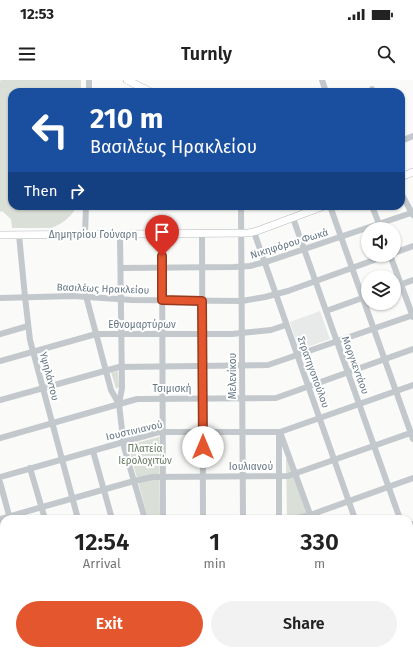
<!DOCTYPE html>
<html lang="en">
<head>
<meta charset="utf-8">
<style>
	:root { --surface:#fff; --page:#f2f2f2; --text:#222; --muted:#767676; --accent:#e4572e }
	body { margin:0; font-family:"Fira Sans",sans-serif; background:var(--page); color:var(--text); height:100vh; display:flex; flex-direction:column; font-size:15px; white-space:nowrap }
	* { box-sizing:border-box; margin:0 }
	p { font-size:13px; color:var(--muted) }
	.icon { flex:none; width:22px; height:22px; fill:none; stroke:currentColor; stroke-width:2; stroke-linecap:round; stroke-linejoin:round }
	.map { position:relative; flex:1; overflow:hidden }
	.drawer { position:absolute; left:0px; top:435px; width:413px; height:140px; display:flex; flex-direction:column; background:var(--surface); border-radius:12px 12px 0 0; box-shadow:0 1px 3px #0004 }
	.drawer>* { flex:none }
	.guide { position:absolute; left:8px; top:8px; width:397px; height:122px; border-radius:12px; box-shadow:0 1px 3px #0004; background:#1a4fa0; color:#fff; overflow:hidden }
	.tools { position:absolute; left:361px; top:142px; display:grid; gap:8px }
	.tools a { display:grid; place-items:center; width:40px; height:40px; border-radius:50%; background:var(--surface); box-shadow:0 1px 3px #0004; font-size:20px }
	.pin { position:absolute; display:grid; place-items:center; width:34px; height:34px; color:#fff; margin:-41px -17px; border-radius:50% 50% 50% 0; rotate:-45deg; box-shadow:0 0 4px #0007 }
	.pin .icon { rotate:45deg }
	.me { position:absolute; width:44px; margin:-22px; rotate:0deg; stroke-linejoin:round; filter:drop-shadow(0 0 3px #0008) }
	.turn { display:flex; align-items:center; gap:14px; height:84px; padding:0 16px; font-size:18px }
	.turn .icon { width:52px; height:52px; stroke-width:2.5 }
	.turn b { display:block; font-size:28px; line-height:34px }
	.then { display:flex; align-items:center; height:38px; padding:0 16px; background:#0003; gap:8px; font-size:15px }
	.eta { display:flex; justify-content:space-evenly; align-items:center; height:68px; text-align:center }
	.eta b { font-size:24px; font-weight:600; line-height:28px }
	.primary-button { display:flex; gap:8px; margin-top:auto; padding:8px 16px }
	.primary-button a { flex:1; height:46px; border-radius:24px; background:var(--accent); color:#fff; font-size:16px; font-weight:600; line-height:46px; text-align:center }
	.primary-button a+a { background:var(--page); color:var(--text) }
	.status { display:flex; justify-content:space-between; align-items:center; height:28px; padding:0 20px; background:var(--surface); direction:ltr }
	.status svg { height:11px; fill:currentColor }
	header { display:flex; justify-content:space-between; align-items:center; height:52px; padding:0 16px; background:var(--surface); font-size:18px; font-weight:600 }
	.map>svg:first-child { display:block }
</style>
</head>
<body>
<div class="status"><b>12:53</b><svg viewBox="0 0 49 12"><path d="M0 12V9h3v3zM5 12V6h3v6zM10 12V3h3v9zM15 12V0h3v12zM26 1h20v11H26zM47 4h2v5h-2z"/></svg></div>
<header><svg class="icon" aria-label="menu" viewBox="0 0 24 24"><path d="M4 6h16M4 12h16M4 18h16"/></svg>Turnly<svg class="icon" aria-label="search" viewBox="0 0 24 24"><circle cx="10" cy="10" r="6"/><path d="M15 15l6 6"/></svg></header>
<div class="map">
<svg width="413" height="575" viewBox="0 0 413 575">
	<rect width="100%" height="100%" fill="#fafaf8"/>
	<g fill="#e8e9e9">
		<polygon points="320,231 330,259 299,270 290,242"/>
		<polygon points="4,478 4,526 0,527 0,479"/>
	</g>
	<g fill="#dadfd7">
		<path d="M1 0H81V12H12V126H77C71 137 62 145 50 148H12L11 139 2 131 0 132V1Z"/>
		<polygon points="118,291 119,307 116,309 111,292"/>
		<polygon points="159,357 160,439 148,439 128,365"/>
		<polygon points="286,379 288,379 309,439 287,439"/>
		<polygon points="4,441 4,478 0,479 0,442"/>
		<polygon points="4,526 4,571 44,571 45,575 0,575 0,527"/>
	</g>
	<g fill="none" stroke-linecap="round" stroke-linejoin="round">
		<defs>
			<g id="major">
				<polyline points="127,0 151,12"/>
				<polyline points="401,97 413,92"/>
				<polyline points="0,155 249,153 257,151 324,126"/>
			</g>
		</defs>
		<use href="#major" stroke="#b5babe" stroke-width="8"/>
		<g stroke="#c3c8cc" stroke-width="6">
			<polyline points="322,0 326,12"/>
			<polyline points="372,9 373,12"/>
			<polyline points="89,12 89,0"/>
			<polyline points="401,61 413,56"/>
			<polyline points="401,113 413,135"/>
			<polyline points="241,126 243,439"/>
			<polyline points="330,126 413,359"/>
			<polyline points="372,126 381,149"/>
			<polyline points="293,138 400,439"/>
			<polyline points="254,152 355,439"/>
			<polyline points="162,154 163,439"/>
			<polyline points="202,154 203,439"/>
			<polyline points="19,155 25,217 30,260 78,439"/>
			<polyline points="85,155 86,126"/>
			<polyline points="394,173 413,166"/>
			<polyline points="390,175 413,237"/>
			<polyline points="121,188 234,187 250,186 269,181 411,133"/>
			<polyline points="394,207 413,200"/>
			<polyline points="86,216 111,310 119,324 124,367 145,439"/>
			<polyline points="0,218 73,216 132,220 242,221 265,217 288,211 388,175"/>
			<polyline points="326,231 368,216"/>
			<polyline points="0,254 28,246"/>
			<polyline points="0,281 96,254 232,254 271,250 286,245"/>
			<polyline points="0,320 119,287 268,285 413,235"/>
			<polyline points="119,324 122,308 120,155"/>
			<polyline points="280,352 311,437"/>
			<polyline points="279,356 279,439"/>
			<polyline points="0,358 137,319 276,318 413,269"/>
			<polyline points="93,371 112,439"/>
			<polyline points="30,388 45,439"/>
			<polyline points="0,397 159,352 280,352 413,305"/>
			<polyline points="0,402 10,439"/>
			<polyline points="0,439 134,401 153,397 288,396 413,352"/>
			<polyline points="294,439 313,434 413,398"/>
			<polyline points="409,445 413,444"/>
			<polyline points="409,465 413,476"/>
			<polyline points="410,494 413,503"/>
			<polyline points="409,537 413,537"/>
			<polyline points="47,571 48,575"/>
			<polyline points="76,571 77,575"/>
			<polyline points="114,571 115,575"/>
			<polyline points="149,571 150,575"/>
			<polyline points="183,571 184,575"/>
			<polyline points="286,571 291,575"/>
			<polyline points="87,575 101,571"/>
			<polyline points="215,575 215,571"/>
			<polyline points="259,575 260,571"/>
			<polyline points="301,575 302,571"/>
		</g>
		<use href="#major" stroke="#fff" stroke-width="7"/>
	</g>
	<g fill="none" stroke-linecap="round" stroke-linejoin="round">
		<defs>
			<polyline id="route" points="162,176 162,220 202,221 203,367"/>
		</defs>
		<use href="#route" stroke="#94391e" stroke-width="10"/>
		<use href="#route" stroke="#e4572e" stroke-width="7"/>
	</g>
	<g text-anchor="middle" stroke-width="4" stroke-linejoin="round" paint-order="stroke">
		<g font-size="10" fill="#657683" stroke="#fff">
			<text x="93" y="158">Δημητρίου Γούναρη</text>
			<text transform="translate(289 163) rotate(-17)" y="4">Νικηφόρου Φωκά</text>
			<text transform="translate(103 208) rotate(2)" y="4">Βασιλέως Ηρακλείου</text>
			<text x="142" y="248">Εθνομαρτύρων</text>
			<text transform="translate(356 285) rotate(70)" y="4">Μοργκεντάου</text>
			<text transform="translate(314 292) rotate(70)" y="4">Στρατηγοπούλου</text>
			<text transform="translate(50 296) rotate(75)" y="4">Υψηλάντου</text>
			<text transform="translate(232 296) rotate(-90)" y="4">Μελενίκου</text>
			<text x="172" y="312">Τσιμισκή</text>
			<text transform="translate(134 350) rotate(-13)" y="4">Ιουστινιανού</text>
			<text x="251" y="390">Ιουλιανού</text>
		</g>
		<g font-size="10" fill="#687a64" stroke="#fff">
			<text x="145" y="372">Πλατεία<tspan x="145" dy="12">Ιερολοχιτών</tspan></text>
		</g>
	</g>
</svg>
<div class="tools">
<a><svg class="icon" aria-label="sound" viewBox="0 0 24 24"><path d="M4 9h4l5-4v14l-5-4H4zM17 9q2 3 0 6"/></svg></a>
<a><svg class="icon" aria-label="layers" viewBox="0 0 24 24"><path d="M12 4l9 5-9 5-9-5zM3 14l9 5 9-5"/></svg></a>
</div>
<div class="pin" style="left:162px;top:176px;background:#d93025"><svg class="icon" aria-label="arrive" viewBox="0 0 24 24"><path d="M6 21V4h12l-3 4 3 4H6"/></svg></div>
<svg class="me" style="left:203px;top:367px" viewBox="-20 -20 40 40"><circle r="19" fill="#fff"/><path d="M0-13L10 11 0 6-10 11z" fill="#e4572e"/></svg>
<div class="guide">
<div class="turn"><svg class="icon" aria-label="left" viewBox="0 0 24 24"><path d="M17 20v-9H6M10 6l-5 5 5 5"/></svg><div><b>210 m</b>Βασιλέως Ηρακλείου</div></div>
<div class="then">Then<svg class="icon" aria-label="right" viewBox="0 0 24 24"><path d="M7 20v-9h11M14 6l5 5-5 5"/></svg></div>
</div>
<section class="drawer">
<div class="eta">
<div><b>12:54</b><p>Arrival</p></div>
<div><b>1</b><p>min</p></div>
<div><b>330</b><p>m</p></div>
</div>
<div class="primary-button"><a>Exit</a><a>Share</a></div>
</section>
</div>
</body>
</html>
